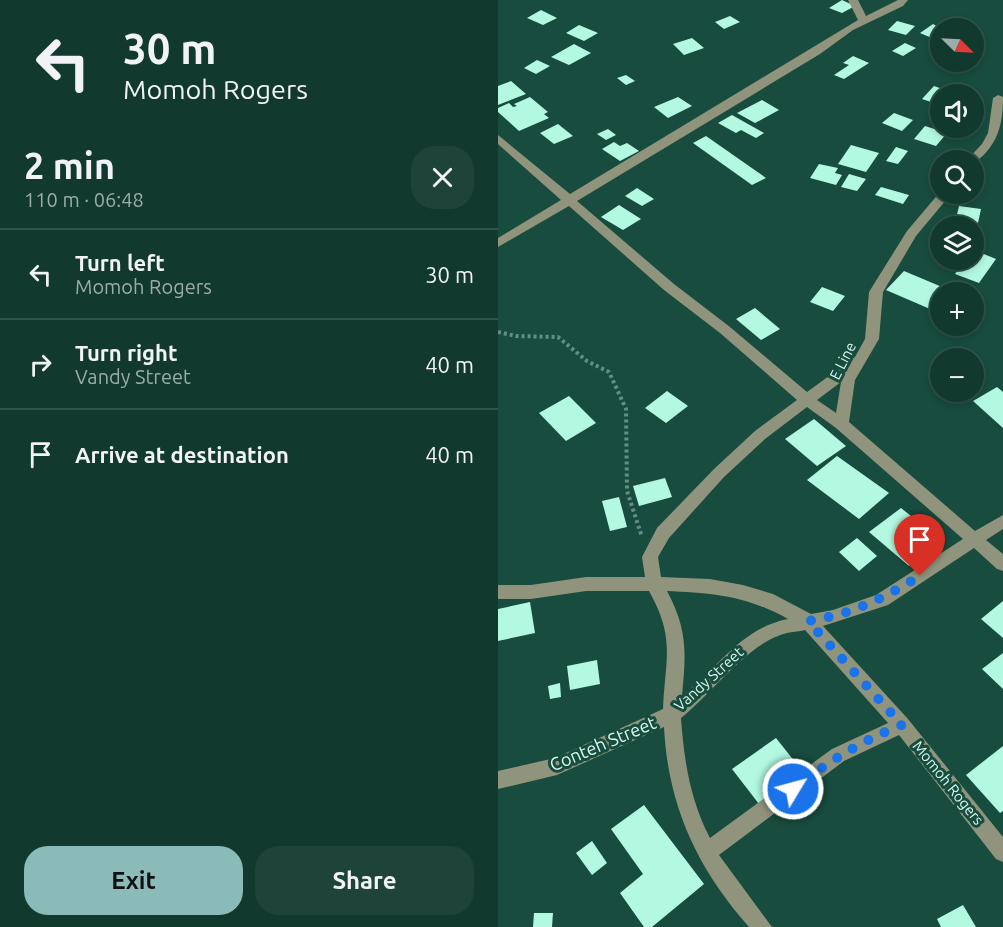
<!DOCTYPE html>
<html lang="en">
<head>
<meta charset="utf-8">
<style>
	:root { --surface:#11392e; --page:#1e443a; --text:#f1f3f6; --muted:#9cacaa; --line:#30534a; --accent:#8bbbb9 }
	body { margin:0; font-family:Ubuntu,sans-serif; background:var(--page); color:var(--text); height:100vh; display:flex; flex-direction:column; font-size:22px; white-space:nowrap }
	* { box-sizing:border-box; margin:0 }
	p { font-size:20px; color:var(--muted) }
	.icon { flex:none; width:33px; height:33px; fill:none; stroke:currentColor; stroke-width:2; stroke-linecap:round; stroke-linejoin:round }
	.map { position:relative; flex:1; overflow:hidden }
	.details { display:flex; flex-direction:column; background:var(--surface); width:498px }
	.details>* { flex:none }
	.hud { background:#11392e; color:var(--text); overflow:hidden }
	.needle { width:39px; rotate:114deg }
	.buttons { position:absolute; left:432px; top:18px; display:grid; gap:12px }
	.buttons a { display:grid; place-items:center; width:54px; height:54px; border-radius:50%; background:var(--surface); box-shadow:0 3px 9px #0003,0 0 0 2px var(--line); font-size:30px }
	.pin { position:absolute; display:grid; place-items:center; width:51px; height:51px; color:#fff; margin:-62px -26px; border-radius:50% 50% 50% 0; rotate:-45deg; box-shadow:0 0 6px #0007 }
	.pin .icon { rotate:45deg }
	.me { position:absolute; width:66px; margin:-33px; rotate:53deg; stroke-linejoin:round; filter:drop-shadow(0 0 4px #0008) }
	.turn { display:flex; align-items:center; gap:21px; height:126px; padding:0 24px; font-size:27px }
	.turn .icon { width:78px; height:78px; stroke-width:2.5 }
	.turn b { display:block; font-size:42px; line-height:51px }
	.round { display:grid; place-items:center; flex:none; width:63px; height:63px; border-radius:24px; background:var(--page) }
	.headline { display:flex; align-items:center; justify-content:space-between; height:102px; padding:0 24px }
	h1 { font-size:36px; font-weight:600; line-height:45px }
	.cta { display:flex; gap:12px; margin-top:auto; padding:12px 24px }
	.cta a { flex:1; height:69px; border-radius:24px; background:var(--accent); color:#111; font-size:24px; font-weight:600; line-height:69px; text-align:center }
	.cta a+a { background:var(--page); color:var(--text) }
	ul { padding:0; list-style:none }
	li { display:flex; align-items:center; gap:18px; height:90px; padding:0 24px; border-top:2px solid var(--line) }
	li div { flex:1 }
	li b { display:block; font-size:22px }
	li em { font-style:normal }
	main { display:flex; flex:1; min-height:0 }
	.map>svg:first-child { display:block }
</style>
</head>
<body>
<main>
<section class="details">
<div class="hud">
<div class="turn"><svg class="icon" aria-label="left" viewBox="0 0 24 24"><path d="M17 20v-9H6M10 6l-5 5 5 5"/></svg><div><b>30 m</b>Momoh Rogers</div></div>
</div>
<div class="headline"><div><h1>2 min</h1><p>110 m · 06:48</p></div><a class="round"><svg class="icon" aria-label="close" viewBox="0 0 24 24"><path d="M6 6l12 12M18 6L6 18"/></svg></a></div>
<ul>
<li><svg class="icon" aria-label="left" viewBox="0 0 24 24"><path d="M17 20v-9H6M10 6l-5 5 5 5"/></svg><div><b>Turn left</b><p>Momoh Rogers</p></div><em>30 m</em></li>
<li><svg class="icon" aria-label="right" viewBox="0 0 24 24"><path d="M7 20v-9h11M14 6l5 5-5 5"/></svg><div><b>Turn right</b><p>Vandy Street</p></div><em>40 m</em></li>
<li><svg class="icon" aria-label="arrive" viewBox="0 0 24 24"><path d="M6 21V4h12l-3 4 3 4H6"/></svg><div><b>Arrive at destination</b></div><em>40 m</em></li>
</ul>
<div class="cta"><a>Exit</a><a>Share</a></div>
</section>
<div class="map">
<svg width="505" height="927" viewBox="0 0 505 927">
	<rect width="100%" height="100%" fill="#174c3e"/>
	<g fill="#b3f9e2">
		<polygon points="344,0 357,6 344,13 331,8"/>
		<polygon points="43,10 59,18 45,25 29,18"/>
		<polygon points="232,16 242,22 226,29 217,22"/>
		<polygon points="399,21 417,26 408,35 390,30"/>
		<polygon points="435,24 442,28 442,35 436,39 422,33"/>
		<polygon points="81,25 100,33 86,41 68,33"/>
		<polygon points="194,38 206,48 186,55 175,44"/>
		<polygon points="407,43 418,48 405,56 394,51"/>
		<polygon points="76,44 93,53 71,65 53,57"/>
		<polygon points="355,56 371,63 346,79 336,75 351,65 345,63"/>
		<polygon points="39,60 52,66 38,74 26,68"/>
		<polygon points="128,75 137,81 128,85 119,78"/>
		<polygon points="13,81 28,94 0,105 0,86"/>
		<polygon points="436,86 456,93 442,94 442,105 424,99"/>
		<polygon points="32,97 50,112 46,114 51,118 21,131 0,112 0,108 11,103 15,107 19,106 16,104"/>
		<polygon points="180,97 194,106 170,118 156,107"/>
		<polygon points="264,100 281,110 257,123 239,113"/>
		<polygon points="396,113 415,120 404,131 384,123"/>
		<polygon points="234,115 266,133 258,138 243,130 238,133 220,123"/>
		<polygon points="60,124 75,136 56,144 42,133"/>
		<polygon points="427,126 449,133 438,146 416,139"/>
		<polygon points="110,129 118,135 108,140 99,134"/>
		<polygon points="208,136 268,178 254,185 195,143"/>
		<polygon points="116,142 122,146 129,143 141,151 122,161 104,149"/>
		<polygon points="353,145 381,153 368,172 340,164"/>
		<polygon points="398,147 410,151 400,164 388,161"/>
		<polygon points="321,164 340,168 337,173 344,175 338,185 312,178"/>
		<polygon points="351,174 368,179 359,191 343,187"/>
		<polygon points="383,187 411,195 405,204 377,195"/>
		<polygon points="139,188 156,199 144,206 127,196"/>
		<polygon points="121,205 143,219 125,230 103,217"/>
		<polygon points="461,206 483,209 480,223 458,219"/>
		<polygon points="476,250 498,259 481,283 457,274 467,260 476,260"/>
		<polygon points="406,271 456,292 442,292 442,308 439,312 388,290"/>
		<polygon points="324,287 347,296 335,311 312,302"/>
		<polygon points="257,308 282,329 263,340 238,319"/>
		<polygon points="499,387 505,392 505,428 475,401"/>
		<polygon points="169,391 190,406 168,423 147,408"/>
		<polygon points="71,396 98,423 68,441 41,413"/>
		<polygon points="316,419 348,446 319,466 287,439"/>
		<polygon points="339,456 391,493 361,519 309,480"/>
		<polygon points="167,478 174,497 141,506 135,486"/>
		<polygon points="121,497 129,527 112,531 104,501"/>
		<polygon points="403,508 443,540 411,566 371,532"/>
		<polygon points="359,538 379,556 361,571 341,552"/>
		<polygon points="505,601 505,638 483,619"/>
		<polygon points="32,602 37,633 0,641 0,609"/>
		<polygon points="505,653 505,689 484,669"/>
		<polygon points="99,660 102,684 72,690 69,666"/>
		<polygon points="62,683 63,697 52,699 50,686"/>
		<polygon points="278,738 305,772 261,804 234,769"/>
		<polygon points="505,746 505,811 502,813 468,775"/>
		<polygon points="146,805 206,884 154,927 146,927 122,893 145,874 113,829"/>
		<polygon points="94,841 109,863 94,875 78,853"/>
		<polygon points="465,905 478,927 443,927 439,919"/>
		<polygon points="36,913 55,913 54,927 35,927"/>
	</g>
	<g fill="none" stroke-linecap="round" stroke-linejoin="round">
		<polyline stroke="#639083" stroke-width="4" stroke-dasharray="3 3" stroke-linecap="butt" points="0,332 18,336 60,337 89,361 111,372 128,409 129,491 144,537"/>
		<g fill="#91947c" fill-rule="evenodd">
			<path d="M350 0H360L368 16 400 0H410L405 6 355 30 322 54 79 201 176 284 232 327 309 392 357 357 367 339 371 292 409 231 442 192 453 194 418 236 385 292 381 339 357 380 351 422 477 531 505 515V529L488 540 505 554V571L499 569 476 548 390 605 325 626 410 719 505 837V862L498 859 401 735 346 761 221 855 274 927H251C199 868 170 806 166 727L59 775 0 789V771L57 758 165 709C167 659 178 639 151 591H88L33 599H0V585H33L88 577H147L144 557 159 528 216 469 257 431 299 400 222 333 166 290 71 206 0 247V238L63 200 0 144V135L72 194 360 20ZM343 382 338 413 319 400ZM309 407 338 428 465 539 378 595 335 610 313 614 275 594 245 585 212 579 163 577 160 557 171 538 226 477 267 439ZM169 591C215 593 249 596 290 619 243 628 220 668 184 696 188 654 190 630 169 591ZM307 630 390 723 334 749 212 838C192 800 186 760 183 718 212 695 247 648 280 636 288 632 299 632 307 630Z"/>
			<path d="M500 95 505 97C505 125 500 144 478 162L469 160 484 144 490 133 495 98Z"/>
		</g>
	</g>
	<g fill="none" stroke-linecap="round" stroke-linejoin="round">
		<path stroke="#1a73e8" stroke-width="10" stroke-dasharray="0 18" d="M295 789C330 762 363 741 404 725L310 621C353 615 386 598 422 576"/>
	</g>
	<g text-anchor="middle" stroke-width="6" stroke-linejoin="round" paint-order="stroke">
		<g font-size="15" fill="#d7f8ed" stroke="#174c3e">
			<text transform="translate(345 361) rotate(-63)" y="5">E Line</text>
			<text transform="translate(211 679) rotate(-42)" y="5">Vandy Street</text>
			<text transform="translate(450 783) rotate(51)" y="5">Momoh Rogers</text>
		</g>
		<g font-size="18" fill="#d7f8ed" stroke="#174c3e">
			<text transform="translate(105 744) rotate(-23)" y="6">Conteh Street</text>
		</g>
	</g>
</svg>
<div class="buttons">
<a><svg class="needle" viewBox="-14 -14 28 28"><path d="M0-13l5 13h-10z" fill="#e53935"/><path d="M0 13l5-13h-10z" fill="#9cacaa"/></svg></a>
<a><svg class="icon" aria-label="sound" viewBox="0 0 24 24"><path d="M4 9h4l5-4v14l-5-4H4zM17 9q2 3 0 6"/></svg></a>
<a><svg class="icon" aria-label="search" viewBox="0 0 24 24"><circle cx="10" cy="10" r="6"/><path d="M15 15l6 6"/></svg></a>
<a><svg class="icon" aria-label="layers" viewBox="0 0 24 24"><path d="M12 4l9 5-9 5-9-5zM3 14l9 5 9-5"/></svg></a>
<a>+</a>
<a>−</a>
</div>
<div class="pin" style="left:422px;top:576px;background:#d93025"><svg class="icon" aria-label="arrive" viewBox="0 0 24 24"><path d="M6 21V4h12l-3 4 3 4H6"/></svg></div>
<svg class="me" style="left:295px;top:789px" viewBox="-20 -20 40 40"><circle r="17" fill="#1a73e8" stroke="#fff" stroke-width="3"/><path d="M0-11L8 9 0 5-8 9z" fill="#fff"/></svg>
</div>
</main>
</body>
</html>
